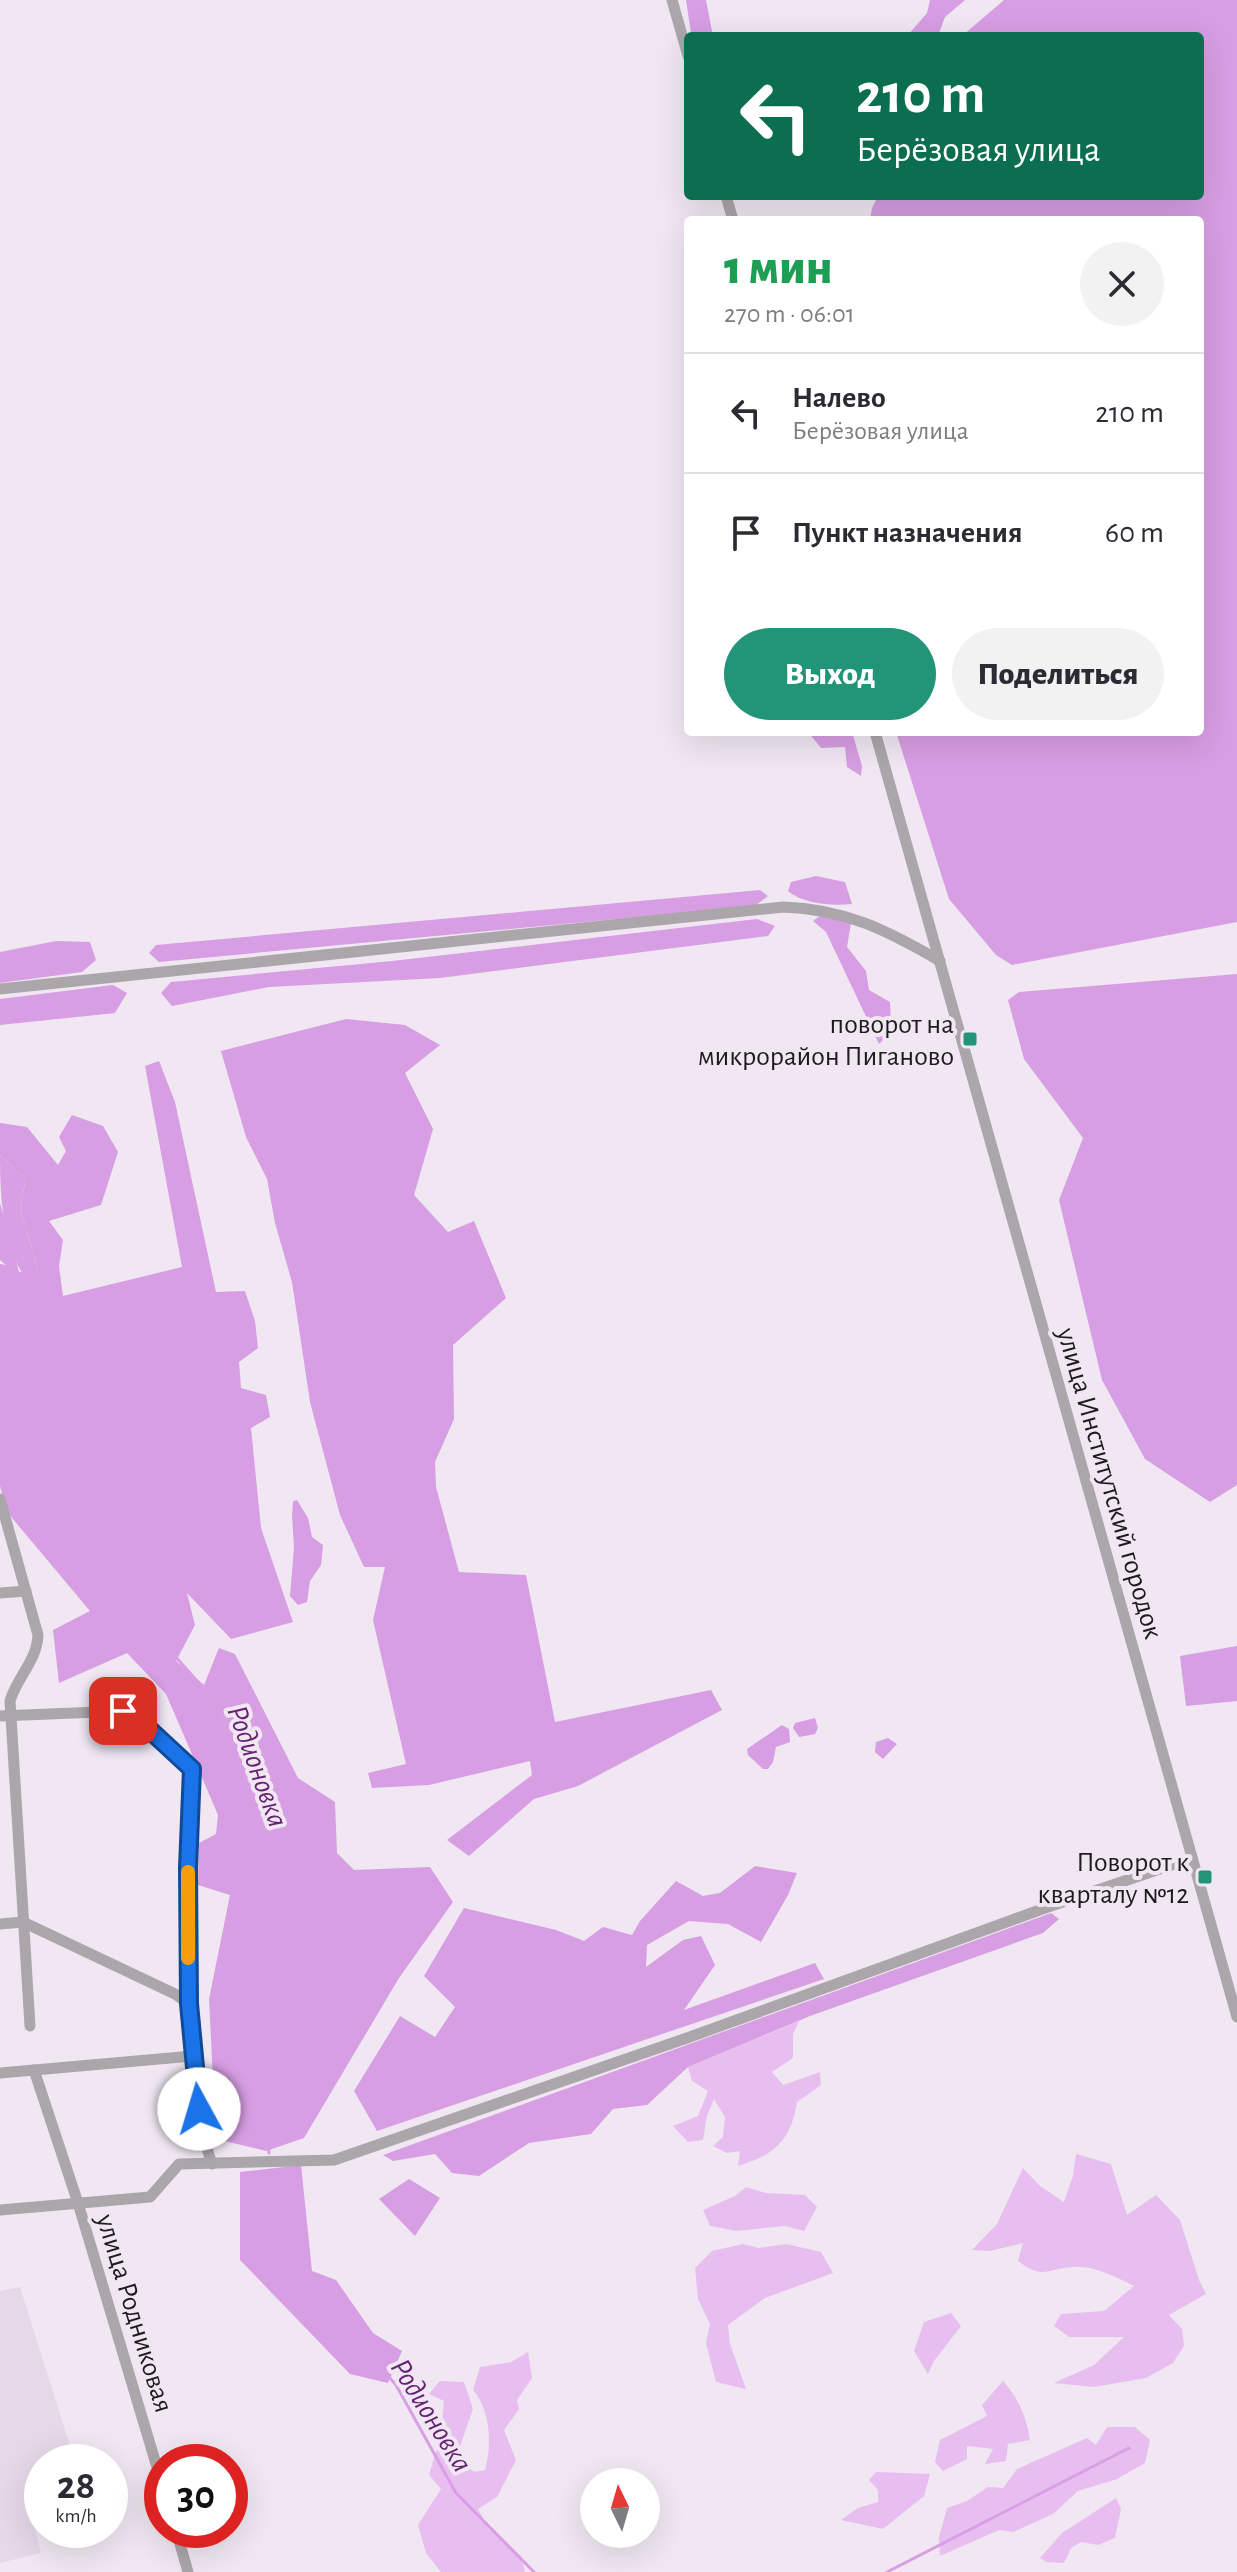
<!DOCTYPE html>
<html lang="ru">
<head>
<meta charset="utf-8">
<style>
	:root { --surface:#fff; --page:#f2f2f3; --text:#2b2b33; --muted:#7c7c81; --line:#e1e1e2; --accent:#229477 }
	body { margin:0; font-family:"Alegreya Sans",sans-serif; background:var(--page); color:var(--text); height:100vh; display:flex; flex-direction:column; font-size:30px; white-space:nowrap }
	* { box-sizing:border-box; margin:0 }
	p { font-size:26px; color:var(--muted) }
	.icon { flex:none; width:44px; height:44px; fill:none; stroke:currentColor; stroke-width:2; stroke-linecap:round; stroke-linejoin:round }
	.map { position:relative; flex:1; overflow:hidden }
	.side { position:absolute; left:684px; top:216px; width:520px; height:520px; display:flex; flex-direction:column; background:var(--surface); border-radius:8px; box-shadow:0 8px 32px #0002 }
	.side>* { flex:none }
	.banner { position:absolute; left:684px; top:32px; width:520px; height:168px; border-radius:8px; box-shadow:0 8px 32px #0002; background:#0b6e4f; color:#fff; overflow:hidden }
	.needle { width:52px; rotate:355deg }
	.controls { position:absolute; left:580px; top:2468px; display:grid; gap:16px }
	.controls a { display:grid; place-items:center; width:80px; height:80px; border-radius:50%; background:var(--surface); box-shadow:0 8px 32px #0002; font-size:40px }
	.speed { position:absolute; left:24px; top:2444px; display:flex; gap:16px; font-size:40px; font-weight:700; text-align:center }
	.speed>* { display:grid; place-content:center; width:104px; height:104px; border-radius:50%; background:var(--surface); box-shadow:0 8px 32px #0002; line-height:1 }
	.speed small { font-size:20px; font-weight:400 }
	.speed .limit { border:12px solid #d22; background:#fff; color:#111 }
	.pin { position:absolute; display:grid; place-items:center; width:68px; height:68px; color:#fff; margin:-34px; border-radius:16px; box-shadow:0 4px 12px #0006 }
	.me { position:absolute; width:88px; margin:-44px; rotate:354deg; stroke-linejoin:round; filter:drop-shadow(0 0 6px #0008) }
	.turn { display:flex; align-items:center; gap:28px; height:168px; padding:0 40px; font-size:36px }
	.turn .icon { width:104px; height:104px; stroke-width:2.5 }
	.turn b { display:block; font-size:56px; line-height:68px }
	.round { display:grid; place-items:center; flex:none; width:84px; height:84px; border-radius:42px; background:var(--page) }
	.headline { display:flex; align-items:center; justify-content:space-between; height:136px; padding:0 40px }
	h1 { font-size:48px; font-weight:800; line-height:60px; color:#1e9e55 }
	.primary-button { display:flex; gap:16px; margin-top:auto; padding:16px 40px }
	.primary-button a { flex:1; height:92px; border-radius:48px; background:var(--accent); color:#fff; font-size:32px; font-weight:800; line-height:92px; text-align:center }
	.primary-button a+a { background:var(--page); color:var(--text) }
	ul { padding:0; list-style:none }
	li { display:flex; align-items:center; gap:24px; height:120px; padding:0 40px; border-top:2px solid var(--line) }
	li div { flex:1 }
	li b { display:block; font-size:30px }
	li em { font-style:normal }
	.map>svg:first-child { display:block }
</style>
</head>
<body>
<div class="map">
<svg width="1237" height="2572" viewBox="0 0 1237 2572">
	<rect width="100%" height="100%" fill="#f0e7f2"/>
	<polygon fill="#e6d8e9" points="20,2287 75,2462 42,2462 42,2527 35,2529 41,2553 0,2563 0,2291"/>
	<g fill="#e8bef0">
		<path d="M799 2021 793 2034V2058L772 2072 783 2085 820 2072 821 2085 797 2102C791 2140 775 2155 738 2166L740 2151 727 2153 713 2146 723 2137 725 2117 714 2099 707 2116 703 2140 688 2142 673 2126 698 2116 708 2091 692 2081 688 2067Z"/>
		<path d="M1076 2154 1111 2164 1127 2215 1156 2195 1180 2220 1199 2280 1206 2294 1169 2315 1182 2329 1184 2346 1173 2363 1146 2378 1094 2387 1054 2383 1094 2365 1124 2337H1069L1054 2326 1061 2314 1104 2311 1134 2286C1116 2277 1093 2265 1073 2267 1045 2269 1044 2280 1018 2261L1023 2243 990 2251 972 2250 997 2224 1023 2168 1040 2186 1064 2202 1073 2176Z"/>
		<polygon points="746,2187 766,2193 805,2195 817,2207 804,2231 785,2226 736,2231 710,2226 703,2210 735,2196"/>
		<polygon points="743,2244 759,2248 786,2244 821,2252 833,2273 765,2298 728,2325 730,2344 746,2389 716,2382 706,2343 710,2324 698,2299 695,2268 712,2251"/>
		<polygon points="951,2313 961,2326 934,2361 928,2374 914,2351 924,2322"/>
		<path d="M528 2352 532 2378 517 2400 519 2409 504 2430 516 2460 497 2497 478 2509 489 2529 521 2556 525 2572H441L426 2553 418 2525 441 2489 429 2475 441 2435 444 2401 429 2394 440 2381 464 2382 473 2409 456 2458 474 2472 485 2470C492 2445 491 2411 473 2390L480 2367 511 2362Z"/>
		<path d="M1003 2381C1019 2399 1026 2416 1030 2440L1008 2444 1006 2461 985 2464 993 2449 967 2446V2459L943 2471 935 2462 940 2440 987 2416 982 2405Z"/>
		<polygon points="1107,2427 1135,2427 1150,2440 1145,2463 1117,2479 1078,2491 1053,2514 1013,2532 999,2530 940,2556 939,2537 947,2508 967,2501 988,2487 1003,2488 1017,2469 1087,2438 1096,2445"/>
		<polygon points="876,2472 930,2474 924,2496 883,2529 841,2520 858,2508 878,2502 878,2490 869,2480"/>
		<polygon points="1116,2498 1121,2509 1115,2538 1098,2545 1081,2542 1071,2548 1064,2563 1046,2562 1040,2558 1062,2533"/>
	</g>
	<g fill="#d79ee3">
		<polygon points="686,0 706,0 713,36 694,36 691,33"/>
		<polygon points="930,0 965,0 945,17 938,36 907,36 927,13"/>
		<polygon points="1004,0 1237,0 1237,922 1012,965 996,955 949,899 896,732 1200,732 1200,220 870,220 872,208 878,196 1200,196 1200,36 962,36"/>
		<polygon points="808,732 852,732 862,766 861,776 847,767 845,747 821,748"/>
		<path d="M816 876 845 882 852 904C832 906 803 904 788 891L791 882Z"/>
		<polygon points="760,890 768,896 755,906 159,962 149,953 156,945"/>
		<path d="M821 915 851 923 847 947 866 971 869 990 890 1002C891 1018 892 1033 879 1044L826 932 813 921Z"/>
		<polygon points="757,919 775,926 768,936 440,978 269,987 172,1006 161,993 171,982 392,961"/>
		<polygon points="56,941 90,942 96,960 82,972 0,983 0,952"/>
		<polygon points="1237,974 1237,1485 1210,1502 1145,1459 1102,1380 1059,1200 1083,1138 1024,1059 1008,1000 1019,992"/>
		<polygon points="113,985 127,993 115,1013 0,1025 0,999"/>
		<polygon points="346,1019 405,1025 440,1045 405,1073 433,1129 414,1195 448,1232 474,1221 506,1298 453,1345 454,1419 435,1462 436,1487 459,1572 526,1575 555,1722 711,1690 722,1710 578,1786 534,1799 469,1856 447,1840 532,1775 530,1761 429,1785 372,1788 368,1773 406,1764 373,1620 385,1567 364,1567 340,1515 310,1402 292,1282 275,1223 267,1179 246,1137 221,1051"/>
		<polygon points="159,1061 175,1102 216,1292 245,1291 255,1321 258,1348 239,1362 241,1388 266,1395 270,1417 251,1428 261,1528 293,1622 231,1639 187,1593 195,1625 176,1661 204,1685 219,1648 235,1654 298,1778 335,1802 337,1853 354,1870 430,1867 453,1902 399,1978 304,2138 266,2151 216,2139 209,1999 230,1895 198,1885 199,1843 216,1834 218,1815 166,1694 127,1653 59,1683 53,1630 90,1611 7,1512 0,1486 0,1264 6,1265 0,1260 0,1203 19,1272 38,1269 20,1208 26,1179 0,1155 0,1123 27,1127 58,1165 66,1151 59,1137 72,1115 103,1126 118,1152 101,1205 49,1221 63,1240 59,1266 63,1296 182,1267 145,1066"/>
		<polygon points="297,1500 308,1518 312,1537 323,1545 321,1565 310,1581 307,1602 298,1605 290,1596 294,1547 292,1516 293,1501"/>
		<polygon points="1237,1646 1237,1701 1186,1706 1180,1656"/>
		<polygon points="815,1718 818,1728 815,1734 799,1737 793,1728 795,1723"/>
		<polygon points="782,1725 789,1729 790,1742 776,1747 773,1762 768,1769 763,1769 748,1755 747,1749"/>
		<polygon points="888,1738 897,1744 883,1759 875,1752 876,1742"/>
		<polygon points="755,1866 797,1873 788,1895 761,1942 728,1924 689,1921 647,1945 646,1967 683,1940 701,1936 715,1965 684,2010 815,1963 824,1979 377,2131 354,2091 400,2016 435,2037 455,2007 424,1976 464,1908 556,1930 584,1941 603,1927 632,1935 640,1921 676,1881 703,1896 720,1893"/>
		<polygon points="1051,1913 1059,1919 1043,1933 810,2016 688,2067 647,2105 613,2109 591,2134 529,2143 479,2176 452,2173 435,2154 393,2161 383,2155"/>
		<polygon points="301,2165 312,2271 336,2280 373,2333 402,2351 388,2383 350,2374 240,2260 240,2172"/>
		<polygon points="409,2179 440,2198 415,2236 379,2199"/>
	</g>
	<path fill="#d89fe4" d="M0 1155 26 1179 20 1208 38 1269 31 1283C2 1256 0 1194 0 1155Z"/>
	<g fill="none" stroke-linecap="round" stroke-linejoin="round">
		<g stroke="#d89fe4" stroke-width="3">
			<polyline points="31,1281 39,1342 90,1366 130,1459 151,1559 145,1622 219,1706 259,1814 276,1899 267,2117 269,2153"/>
			<polyline points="270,2191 272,2242 396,2385 456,2493 534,2572"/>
			<polyline points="887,2572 1129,2448"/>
		</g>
		<g stroke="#aaa6aa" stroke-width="11">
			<polyline points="672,0 688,56"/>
			<polyline points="726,196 733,220"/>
			<polyline points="875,732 1237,2017"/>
			<path d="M0 989 783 907C845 909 887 930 940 961"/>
			<path d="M0 1499 38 1635C37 1661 17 1677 10 1701L30 2026"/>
			<polyline points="0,1593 26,1591"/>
			<path d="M0 1716 123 1711 138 1719 192 1769C188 1869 184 1969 194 2068 198 2102 200 2131 212 2164"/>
			<polyline points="0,1924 23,1922 175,1994 189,2004"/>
			<polyline points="34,2070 78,2203 162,2484"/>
			<polyline points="0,2073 193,2056"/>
			<polyline points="0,2210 150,2197 179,2164 334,2160 687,2038 1045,1908 1192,1858"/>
			<polyline points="176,2530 188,2572"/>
		</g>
	</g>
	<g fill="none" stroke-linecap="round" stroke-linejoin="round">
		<defs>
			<polyline id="route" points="123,1711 138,1719 192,1769 188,1868 189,2004 199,2109"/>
		</defs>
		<use href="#route" stroke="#114b97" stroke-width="20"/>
		<use href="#route" stroke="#1a73e8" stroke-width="14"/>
		<polyline stroke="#f59e0b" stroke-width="14" points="188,1872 188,1958"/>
	</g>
	<g fill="#229477" stroke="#f0e7f2" stroke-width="3">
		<rect x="962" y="1031" width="16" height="16" rx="4"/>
		<rect x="1197" y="1869" width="16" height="16" rx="4"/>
	</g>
	<g text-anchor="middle" stroke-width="8" stroke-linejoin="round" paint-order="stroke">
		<g font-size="28" fill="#1e1b1f" stroke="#f0e7f2" text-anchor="end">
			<text x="954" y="1033">поворот на<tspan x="954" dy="32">микрорайон Пиганово</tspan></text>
			<text x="1189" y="1871">Поворот к<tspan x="1189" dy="32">кварталу №12</tspan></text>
		</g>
		<g font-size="28" fill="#1e1b1f" stroke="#f0e7f2">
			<text transform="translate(1111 1483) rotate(74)" y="10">улица Институтский городок</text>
			<text transform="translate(136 2313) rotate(73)" y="10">улица Родниковая</text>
		</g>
		<g font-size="30" font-style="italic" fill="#662273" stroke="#f0e7f2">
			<text transform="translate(258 1766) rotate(70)" y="10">Родионовка</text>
			<text transform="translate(432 2415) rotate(58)" y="10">Родионовка</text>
		</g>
	</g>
</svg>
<div class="controls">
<a><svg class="needle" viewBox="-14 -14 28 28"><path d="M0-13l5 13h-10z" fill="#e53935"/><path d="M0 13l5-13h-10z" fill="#7c7c81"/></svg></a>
</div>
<div class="speed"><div>28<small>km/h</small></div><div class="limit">30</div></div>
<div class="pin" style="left:123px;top:1711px;background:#d93025"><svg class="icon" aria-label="arrive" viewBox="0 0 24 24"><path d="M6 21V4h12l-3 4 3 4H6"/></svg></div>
<svg class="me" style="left:199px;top:2109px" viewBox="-20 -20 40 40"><circle r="19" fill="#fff"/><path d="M0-13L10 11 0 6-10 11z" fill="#1a73e8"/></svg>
<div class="banner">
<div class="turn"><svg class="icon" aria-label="left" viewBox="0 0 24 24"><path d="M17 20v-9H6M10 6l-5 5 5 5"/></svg><div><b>210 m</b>Берёзовая улица</div></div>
</div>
<section class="side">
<div class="headline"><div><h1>1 мин</h1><p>270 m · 06:01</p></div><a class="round"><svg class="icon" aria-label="close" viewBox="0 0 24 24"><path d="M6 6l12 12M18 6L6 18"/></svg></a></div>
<ul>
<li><svg class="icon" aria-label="left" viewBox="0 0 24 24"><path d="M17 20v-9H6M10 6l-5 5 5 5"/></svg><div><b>Налево</b><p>Берёзовая улица</p></div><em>210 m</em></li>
<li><svg class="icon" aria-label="arrive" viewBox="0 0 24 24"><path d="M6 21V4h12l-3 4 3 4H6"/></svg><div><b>Пункт назначения</b></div><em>60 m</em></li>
</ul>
<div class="primary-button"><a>Выход</a><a>Поделиться</a></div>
</section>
</div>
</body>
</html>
